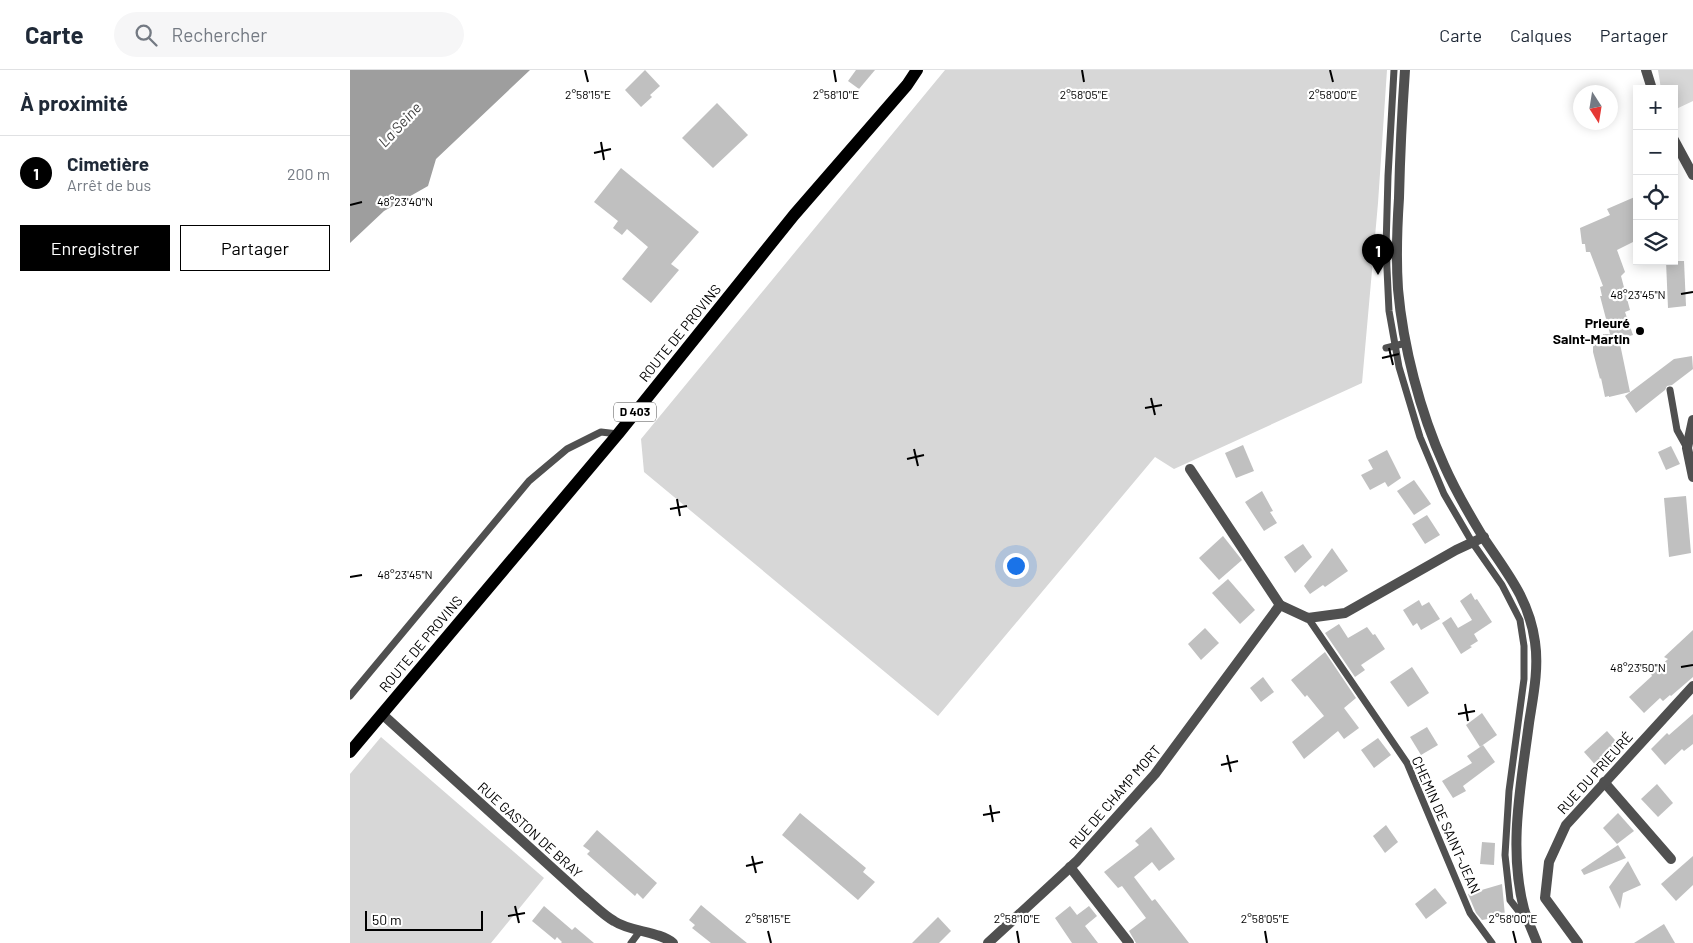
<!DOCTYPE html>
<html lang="fr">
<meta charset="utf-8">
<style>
body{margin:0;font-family:Barlow,sans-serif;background:#f6f6f7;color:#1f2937}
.controls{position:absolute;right:15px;top:15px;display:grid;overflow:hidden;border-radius:0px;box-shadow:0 2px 12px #0003}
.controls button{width:45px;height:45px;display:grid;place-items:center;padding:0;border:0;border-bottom:1px solid #e0e1e3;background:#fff;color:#1f2937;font:25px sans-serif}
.compass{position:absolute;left:1223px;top:15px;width:45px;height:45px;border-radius:50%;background:#fff;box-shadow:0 2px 12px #0003;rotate:168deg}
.scale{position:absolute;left:15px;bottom:12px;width:118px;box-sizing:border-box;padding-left:5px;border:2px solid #000;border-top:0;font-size:14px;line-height:18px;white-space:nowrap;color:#000;-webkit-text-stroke:4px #fff;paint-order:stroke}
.you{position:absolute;left:665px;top:495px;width:18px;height:18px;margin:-12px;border:4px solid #fff;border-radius:50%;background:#1a73e8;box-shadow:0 0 0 8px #1a73e833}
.badge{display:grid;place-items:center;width:32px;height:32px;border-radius:50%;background:#000;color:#fff;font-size:16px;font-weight:700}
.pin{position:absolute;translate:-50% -41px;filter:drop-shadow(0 1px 2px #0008)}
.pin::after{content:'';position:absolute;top:26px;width:18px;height:15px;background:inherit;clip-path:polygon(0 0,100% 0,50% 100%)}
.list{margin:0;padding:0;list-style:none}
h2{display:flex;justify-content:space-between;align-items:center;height:65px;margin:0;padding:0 20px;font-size:21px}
h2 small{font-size:16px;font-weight:400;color:#747a83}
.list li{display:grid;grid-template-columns:32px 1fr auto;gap:15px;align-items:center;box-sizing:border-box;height:75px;padding:0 20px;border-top:1px solid #e0e1e3}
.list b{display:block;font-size:19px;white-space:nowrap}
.list p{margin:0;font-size:16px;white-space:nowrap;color:#747a83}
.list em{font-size:16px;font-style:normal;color:#747a83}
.actions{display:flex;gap:10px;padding:15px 20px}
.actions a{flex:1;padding:11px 0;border:1px solid #000;border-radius:0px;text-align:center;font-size:18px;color:#000}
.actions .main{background:#000;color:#fff}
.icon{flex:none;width:28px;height:28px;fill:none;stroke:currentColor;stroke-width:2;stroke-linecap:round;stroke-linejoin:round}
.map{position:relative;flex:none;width:1343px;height:873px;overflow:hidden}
header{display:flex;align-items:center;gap:30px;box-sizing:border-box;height:70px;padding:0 25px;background:#fff;border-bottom:1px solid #e0e1e3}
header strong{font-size:24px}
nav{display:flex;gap:28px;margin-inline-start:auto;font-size:18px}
.search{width:350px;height:45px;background:#f6f6f7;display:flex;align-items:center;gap:12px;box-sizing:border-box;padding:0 18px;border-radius:28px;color:#747a83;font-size:19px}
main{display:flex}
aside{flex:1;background:#fff}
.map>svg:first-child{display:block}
.green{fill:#d7d7d7}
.water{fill:#9e9e9e}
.building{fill:#c0c0c0}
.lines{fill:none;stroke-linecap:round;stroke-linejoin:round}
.service{stroke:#505050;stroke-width:7}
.minor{stroke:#505050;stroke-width:10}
.tertiary{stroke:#505050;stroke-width:10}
.primary{stroke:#000;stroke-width:12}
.ticks{fill:none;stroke:#000;stroke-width:2}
.poi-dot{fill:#000;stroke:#fff;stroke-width:2}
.labels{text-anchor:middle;stroke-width:4.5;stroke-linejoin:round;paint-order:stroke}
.shield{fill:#fff;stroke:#4c4c4c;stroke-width:1}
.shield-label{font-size:12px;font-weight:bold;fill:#000}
.poi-label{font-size:14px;font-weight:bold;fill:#000;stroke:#fff;text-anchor:end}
.street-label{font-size:14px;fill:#000;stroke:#fff}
.water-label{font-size:15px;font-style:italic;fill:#3f3f3f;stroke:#fff}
.ticks-label{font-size:12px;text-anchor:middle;fill:#000;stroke:#fff;stroke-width:4.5;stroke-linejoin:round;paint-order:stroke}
</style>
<header>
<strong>Carte</strong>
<div class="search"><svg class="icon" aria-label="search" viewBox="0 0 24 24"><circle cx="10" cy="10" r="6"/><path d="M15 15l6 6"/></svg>Rechercher</div>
<nav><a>Carte</a><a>Calques</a><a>Partager</a></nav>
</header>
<main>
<aside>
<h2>À proximité<small></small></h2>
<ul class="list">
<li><span class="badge">1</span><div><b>Cimetière</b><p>Arrêt de bus</p></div><em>200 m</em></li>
</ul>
<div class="actions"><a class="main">Enregistrer</a><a>Partager</a></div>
</aside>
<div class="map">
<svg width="1343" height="873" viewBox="0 0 1343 873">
<rect width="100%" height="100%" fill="#fff"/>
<g class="green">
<polygon points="595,0 1037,0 1028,133 1012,313 824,399 805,387 588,646 294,402 291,369"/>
<polygon points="1308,0 1343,0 1343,31 1324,40 1324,19 1311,19"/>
<polygon points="31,667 194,808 141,873 0,873 0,704"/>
</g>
<polygon class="water" points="0,0 180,0 86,89 78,116 34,141 0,173"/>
<g class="building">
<polygon points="295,0 310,16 300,25 302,27 291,37 275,20"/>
<polygon points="506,0 525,0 509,19 498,11"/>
<polygon points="367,33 398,65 363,98 332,68"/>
<polygon points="271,98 349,162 321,194 329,200 301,233 272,209 298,177 277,159 272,165 263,158 268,151 244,132"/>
<polygon points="1287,126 1287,170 1267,180 1275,202 1271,206 1280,240 1275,242 1283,265 1269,269 1280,322 1259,327 1259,326 1255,327 1251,308 1250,309 1243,282 1243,273 1247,269 1253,268 1253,264 1260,264 1250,226 1252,226 1250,217 1253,216 1240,182 1236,182 1235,174 1232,174 1230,158 1260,145 1257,139"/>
<polygon points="1316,191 1334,191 1336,236 1318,238"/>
<polygon points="1342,286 1343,299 1322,315 1317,316 1315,320 1286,343 1275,326 1324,289"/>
<polygon points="893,375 904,401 886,408 875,383"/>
<polygon points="1321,376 1330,394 1316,400 1308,382"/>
<polygon points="1037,380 1051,408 1038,417 1035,412 1020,420 1011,405 1023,399 1018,390"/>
<polygon points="1064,410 1081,434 1064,445 1047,421"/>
<polygon points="912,421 923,441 920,442 927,453 914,461 895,432"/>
<polygon points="1336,426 1341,483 1319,487 1314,428"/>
<polygon points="1077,445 1090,465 1075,474 1062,454"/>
<polygon points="873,466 892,490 869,510 849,488"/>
<polygon points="953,474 962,487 945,503 934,487"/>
<polygon points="982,478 998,501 975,517 973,515 960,524 954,516"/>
<polygon points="878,509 905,540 890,554 862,523"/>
<polygon points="1121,523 1125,530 1127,529 1142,552 1124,564 1128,571 1120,576 1122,577 1111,584 1092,553 1101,547 1108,558 1122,550 1110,531"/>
<polygon points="1069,530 1072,536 1079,532 1090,549 1071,560 1067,553 1063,556 1053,540"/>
<polygon points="989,554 998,568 1017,557 1023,565 1025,564 1035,579 1011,595 1015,600 1005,607 975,563"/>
<polygon points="855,558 869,573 851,590 838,574"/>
<polygon points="1343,560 1343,607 1321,626 1320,625 1313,631 1310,628 1294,643 1279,627 1302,606 1301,604 1318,589 1314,587"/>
<polygon points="975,582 1006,628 994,638 1009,658 994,669 988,661 954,689 942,672 974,646 957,625 955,627 941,610"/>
<polygon points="1062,597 1079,623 1058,637 1040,612"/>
<polygon points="913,607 924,622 911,632 900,618"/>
<polygon points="1132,643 1147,665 1130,677 1116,655"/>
<polygon points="1343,644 1343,674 1334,681 1332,679 1315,695 1301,679 1317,663 1319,665"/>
<polygon points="1077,657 1088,675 1071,685 1060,667"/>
<polygon points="1257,661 1272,678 1249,699 1234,682"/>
<polygon points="1028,668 1041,685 1024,698 1011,680"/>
<polygon points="1133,675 1145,692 1113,716 1116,721 1103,728 1092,711 1122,693 1117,686"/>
<polygon points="1307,714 1323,733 1308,747 1291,729"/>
<polygon points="450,743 516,798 513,802 525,812 508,830 432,765"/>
<polygon points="1268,743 1284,761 1267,774 1253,758"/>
<polygon points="1036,755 1048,772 1035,783 1023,766"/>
<polygon points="801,757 825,789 809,801 802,792 784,807 802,831 805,829 839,873 786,873 779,861 796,848 772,816 768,818 754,802 789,775 785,771"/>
<polygon points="247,760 307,813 293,829 287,823 285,826 237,784 240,781 233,776"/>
<polygon points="1132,772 1145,773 1144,795 1130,794"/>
<polygon points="1268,775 1276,788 1234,805 1231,800"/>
<polygon points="1343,786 1343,815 1326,831 1311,814"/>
<polygon points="1278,791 1291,815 1273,823 1270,839 1259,817"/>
<polygon points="1152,814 1155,846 1132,850 1126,843 1118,824"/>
<polygon points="1085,818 1097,833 1076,849 1065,834"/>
<polygon points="351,835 381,860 397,873 361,873 342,858 345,855 339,850"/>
<polygon points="194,836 222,860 225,857 244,873 211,873 212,872 207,867 205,870 182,851"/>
<polygon points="720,836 727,845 739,836 747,846 735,856 748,873 722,873 705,848"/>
<polygon points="588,847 601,861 589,873 562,873"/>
<polygon points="1314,854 1325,873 1284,873"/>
</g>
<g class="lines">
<g class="service">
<polyline points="1044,0 1038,106 1036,178 1039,241 1049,297 1070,367 1094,424 1122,472 1152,515 1170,550 1174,576 1174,609 1159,721 1155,785 1160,830 1174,848"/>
<polyline points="1036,278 1056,273"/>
<polyline points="1320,320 1327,360 1337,378"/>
<polyline points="958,548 1057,693 1120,843 1142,873"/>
<polyline points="0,626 179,411 217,379 251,362 268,364"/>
<polyline points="281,873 290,861"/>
</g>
<g class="minor">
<polyline points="1296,0 1302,19"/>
<polyline points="1324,70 1343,105"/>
<polyline points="1343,350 1337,378 1343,407"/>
<polyline points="840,399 930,535"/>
<path d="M 32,644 L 233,826 C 243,834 253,845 264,851 C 280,862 309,861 323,873"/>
<polyline points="1254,712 1321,789"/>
<polyline points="720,797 779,873"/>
<polyline points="638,873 727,791 805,704 930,535 958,548 995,543 1106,480 1134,467"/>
<polyline points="1228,873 1195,828 1199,792 1216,755 1343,616"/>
</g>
<path class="tertiary" d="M 1055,0 C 1052,43 1050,85 1049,128 C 1047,158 1046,189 1048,219 C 1053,276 1070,342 1094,395 C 1105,420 1119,444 1133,467 C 1156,502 1179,528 1185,572 C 1189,599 1183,627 1179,653 C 1171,715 1158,778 1174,839 C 1177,850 1183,862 1187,873"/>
<polyline class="primary" points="0,682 268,364 444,145 557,15 567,0"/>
</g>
<path class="ticks" d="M 235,0 L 238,12M 484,0 L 486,12M 732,0 L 734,12M 980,0 L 983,12M 251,72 L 254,90M 244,83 L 261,79M 0,135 L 12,132M 1331,224 L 1343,222M 1039,278 L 1043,295M 1032,288 L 1049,284M 801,328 L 805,345M 795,338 L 812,335M 564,379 L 568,396M 557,389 L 574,385M 327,429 L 330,446M 320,439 L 337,436M 0,507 L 12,505M 1331,597 L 1343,595M 1115,634 L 1118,651M 1108,644 L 1125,641M 877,685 L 881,702M 871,695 L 888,691M 640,735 L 643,752M 633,745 L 650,742M 402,786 L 406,803M 396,796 L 413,792M 165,836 L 169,853M 158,846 L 175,843M 418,861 L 421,873M 667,861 L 669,873M 915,861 L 917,873M 1163,861 L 1166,873"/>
<circle class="poi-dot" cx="1290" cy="261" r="5"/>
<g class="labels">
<rect class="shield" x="264" y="332.5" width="42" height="19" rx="4"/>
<g class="shield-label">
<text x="285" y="346">D 403</text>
</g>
<g class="poi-label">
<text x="1280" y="258">Prieuré<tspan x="1280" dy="16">Saint-Martin</tspan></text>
</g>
<g class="street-label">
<text transform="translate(330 263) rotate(-51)" y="5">ROUTE DE PROVINS</text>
<text transform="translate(71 574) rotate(-50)" y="5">ROUTE DE PROVINS</text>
<text transform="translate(1245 703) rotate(-48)" y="5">RUE DU PRIEURÉ</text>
<text transform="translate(765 727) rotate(-49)" y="5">RUE DE CHAMP MORT</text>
<text transform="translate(1096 755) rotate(66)" y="5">CHEMIN DE SAINT-JEAN</text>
<text transform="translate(180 760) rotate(42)" y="5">RUE GASTON DE BRAY</text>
</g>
<g class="water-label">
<text transform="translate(50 55) rotate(-47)" y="5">La Seine</text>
</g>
</g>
<g class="ticks-label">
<text x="238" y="29">2°58'15"E</text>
<text x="486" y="29">2°58'10"E</text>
<text x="734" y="29">2°58'05"E</text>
<text x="983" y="29">2°58'00"E</text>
<text x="55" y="136">48°23'40"N</text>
<text x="1288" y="229">48°23'45"N</text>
<text x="55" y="509">48°23'45"N</text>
<text x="1288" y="602">48°23'50"N</text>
<text x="418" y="853">2°58'15"E</text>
<text x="667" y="853">2°58'10"E</text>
<text x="915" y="853">2°58'05"E</text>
<text x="1163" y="853">2°58'00"E</text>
</g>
</svg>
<div class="controls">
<button>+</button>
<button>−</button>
<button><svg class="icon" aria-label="locate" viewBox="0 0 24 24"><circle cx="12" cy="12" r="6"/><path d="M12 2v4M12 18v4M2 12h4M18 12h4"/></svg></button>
<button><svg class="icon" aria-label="layers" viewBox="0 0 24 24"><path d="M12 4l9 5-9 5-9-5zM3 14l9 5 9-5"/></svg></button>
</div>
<svg class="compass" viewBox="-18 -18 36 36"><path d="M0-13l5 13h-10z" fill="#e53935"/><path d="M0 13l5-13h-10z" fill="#747a83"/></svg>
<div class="scale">50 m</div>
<div class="you"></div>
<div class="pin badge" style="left:1028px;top:205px">1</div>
</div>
</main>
